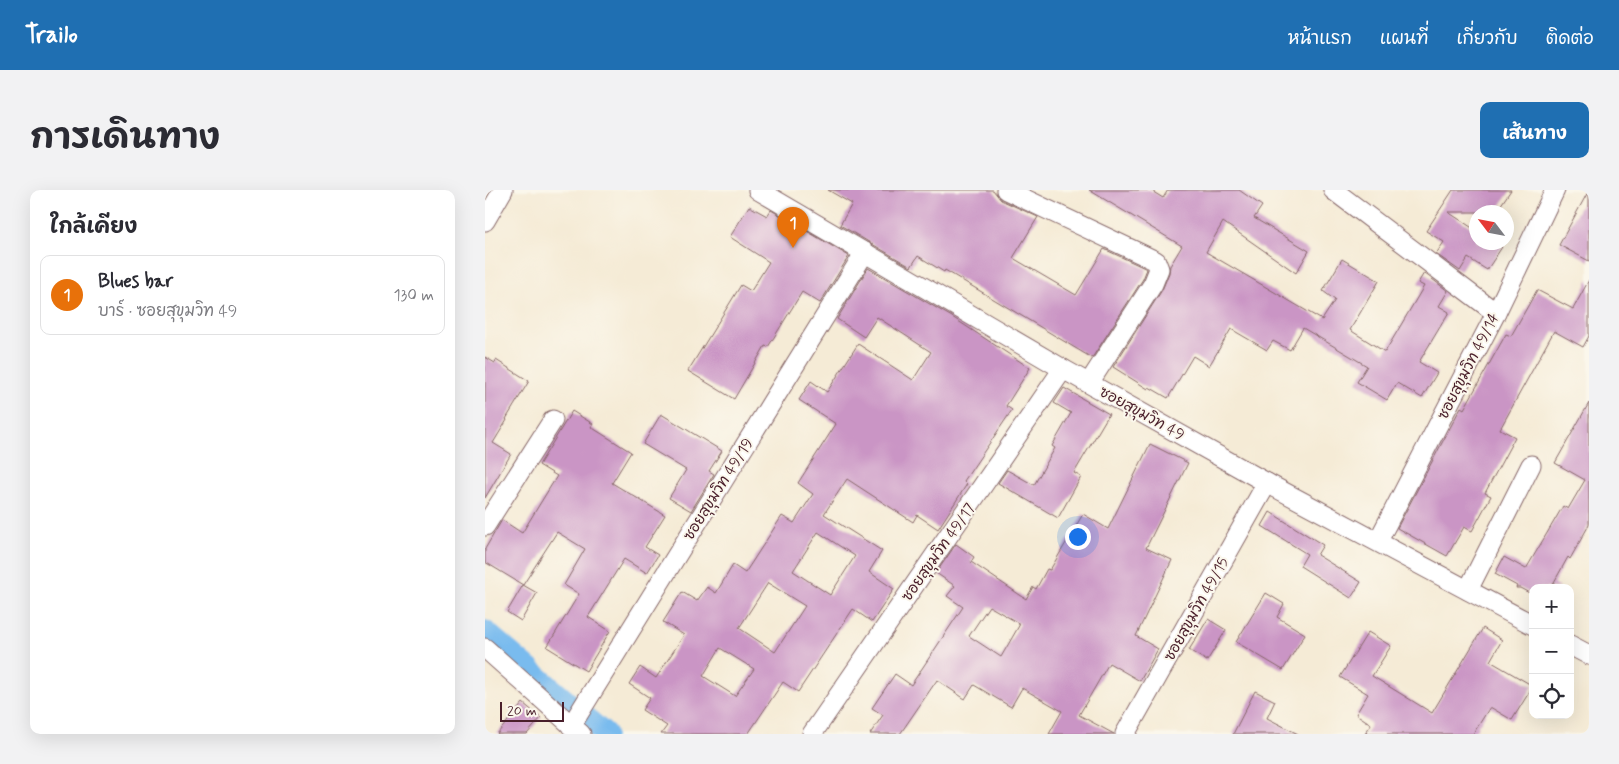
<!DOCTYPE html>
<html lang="th">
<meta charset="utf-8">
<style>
body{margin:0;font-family:Mynerve,"Playpen Sans Thai",sans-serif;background:#f2f2f3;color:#2b2b33}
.controls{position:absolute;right:15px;bottom:15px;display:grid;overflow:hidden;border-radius:10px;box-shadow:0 5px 20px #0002}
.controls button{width:45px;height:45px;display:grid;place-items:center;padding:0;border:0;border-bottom:1px solid #e1e1e2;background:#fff;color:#2b2b33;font:25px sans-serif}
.compass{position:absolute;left:984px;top:15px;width:45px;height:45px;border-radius:50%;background:#fff;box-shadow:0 5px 20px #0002;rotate:302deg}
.scale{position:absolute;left:15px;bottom:12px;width:64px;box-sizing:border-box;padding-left:5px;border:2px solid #4a1f2b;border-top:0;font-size:14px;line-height:18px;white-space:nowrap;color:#4a1f2b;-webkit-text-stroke:4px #fbf7ec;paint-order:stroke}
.you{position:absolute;left:592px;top:346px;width:18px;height:18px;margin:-12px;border:4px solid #fff;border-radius:50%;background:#1a73e8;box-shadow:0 0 0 8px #1a73e833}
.badge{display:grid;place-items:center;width:32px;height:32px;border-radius:50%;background:#1f6fb2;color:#fff;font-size:16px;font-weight:700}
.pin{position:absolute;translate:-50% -41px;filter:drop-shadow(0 1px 2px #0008)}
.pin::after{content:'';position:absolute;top:26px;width:18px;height:15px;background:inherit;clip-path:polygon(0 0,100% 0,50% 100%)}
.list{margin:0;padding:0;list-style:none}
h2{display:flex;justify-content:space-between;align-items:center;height:65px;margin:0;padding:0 20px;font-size:21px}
h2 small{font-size:16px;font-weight:400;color:#7c7c81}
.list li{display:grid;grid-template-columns:32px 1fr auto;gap:15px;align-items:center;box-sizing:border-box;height:80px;margin:0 10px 10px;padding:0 10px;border:1px solid #e1e1e2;border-radius:10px}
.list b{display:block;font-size:19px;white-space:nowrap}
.list p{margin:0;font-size:16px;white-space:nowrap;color:#7c7c81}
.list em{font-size:16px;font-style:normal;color:#7c7c81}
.icon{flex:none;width:28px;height:28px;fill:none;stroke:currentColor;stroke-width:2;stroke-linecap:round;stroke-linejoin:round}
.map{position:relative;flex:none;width:1104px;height:544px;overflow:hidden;border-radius:10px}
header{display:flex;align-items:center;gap:30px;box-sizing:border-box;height:70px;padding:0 25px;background:#1f6fb2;color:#fff}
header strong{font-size:24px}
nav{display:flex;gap:28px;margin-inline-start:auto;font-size:18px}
.intro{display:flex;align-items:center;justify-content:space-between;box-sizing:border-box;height:120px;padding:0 30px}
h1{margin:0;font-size:35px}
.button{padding:12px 22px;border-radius:10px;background:#1f6fb2;color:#fff;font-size:18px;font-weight:700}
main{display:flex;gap:30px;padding:0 30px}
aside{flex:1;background:#fff;border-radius:10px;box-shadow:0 5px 20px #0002}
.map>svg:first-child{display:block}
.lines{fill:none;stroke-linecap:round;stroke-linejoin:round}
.canal{stroke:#79bbee;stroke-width:22}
.building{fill:#ca95c5;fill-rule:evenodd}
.street-casing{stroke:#866667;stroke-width:21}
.street{stroke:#fff;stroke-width:19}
.labels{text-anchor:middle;stroke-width:4;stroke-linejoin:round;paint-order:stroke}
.street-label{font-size:15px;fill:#4a1f2b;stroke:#fbf7ec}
</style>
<header>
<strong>Trailo</strong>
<nav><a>หน้าแรก</a><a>แผนที่</a><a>เกี่ยวกับ</a><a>ติดต่อ</a></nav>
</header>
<div class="intro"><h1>การเดินทาง</h1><a class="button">เส้นทาง</a></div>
<main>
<aside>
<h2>ใกล้เคียง<small></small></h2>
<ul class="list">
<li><span class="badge" style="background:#e8710a">1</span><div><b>Blues bar</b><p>บาร์ · ซอยสุขุมวิท 49</p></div><em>130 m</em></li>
</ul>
</aside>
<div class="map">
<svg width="1104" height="544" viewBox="0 0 1104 544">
<rect width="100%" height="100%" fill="#fbf7ec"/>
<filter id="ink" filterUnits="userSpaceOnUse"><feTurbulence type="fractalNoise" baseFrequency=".02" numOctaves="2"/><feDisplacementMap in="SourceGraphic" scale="10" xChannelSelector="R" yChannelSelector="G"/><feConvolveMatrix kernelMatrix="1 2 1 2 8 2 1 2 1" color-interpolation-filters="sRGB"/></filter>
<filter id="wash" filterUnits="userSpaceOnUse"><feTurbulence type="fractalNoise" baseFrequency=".0096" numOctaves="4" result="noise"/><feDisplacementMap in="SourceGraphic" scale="20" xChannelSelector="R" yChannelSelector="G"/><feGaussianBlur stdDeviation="1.12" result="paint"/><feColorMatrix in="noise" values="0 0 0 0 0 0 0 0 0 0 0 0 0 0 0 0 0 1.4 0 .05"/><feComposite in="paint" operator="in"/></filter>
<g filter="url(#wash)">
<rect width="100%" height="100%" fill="#f5ebd6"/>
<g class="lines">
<polyline class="canal" points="0,441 120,544"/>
</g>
<g id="blocks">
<g class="building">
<polygon points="343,0 508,0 516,10 553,27 528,68 591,105 619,59 662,79 658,89 607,168 460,80 459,82 433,66 426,77 355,35 367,14"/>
<polygon points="604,0 665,0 678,8 683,0 754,0 777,16 769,28 824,61 811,83 738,32 721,62 837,130 850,110 838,101 857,69 894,91 865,140 900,162 939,96 933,93 939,83 963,101 954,116 964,122 934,172 952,183 937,208 912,193 902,210 872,192 882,176 818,138 805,160 788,151 782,160 746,139 724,176 708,166 683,208 664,197 663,199 628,177 677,100 684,83 685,76 697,56"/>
<polygon points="968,0 1026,0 1011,22 963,22 992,41 992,52 1009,52 1017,57 1002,80 983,68 975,81 951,64 959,52 941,41"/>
<polygon points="1104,0 1104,71 1074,55"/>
<polygon points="264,16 282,26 286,20 364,66 335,113 317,102 283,157 280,156 249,209 203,181 256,95 266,101 284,72 245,47"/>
<path d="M 383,78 L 467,127 L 545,178 L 521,216 L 527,220 L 479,291 L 482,294 L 453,339 L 432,325 L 428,332 L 362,289 L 339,324 L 397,361 L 384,382 L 409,399 L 387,432 L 368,419 L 313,502 L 298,492 L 263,544 L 176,544 L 182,536 L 157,520 L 165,508 L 144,494 L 155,477 L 171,488 L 199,445 L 178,432 L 197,402 L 212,411 L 222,397 L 231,403 L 248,375 L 260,383 L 297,326 L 309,333 L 328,304 L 313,293 L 351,234 L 314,210 L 326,191 L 342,202 L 373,154 L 428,190 L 446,162 L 392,127 L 379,147 L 352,129 ZM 333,342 L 370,366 L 345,405 L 308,381 ZM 283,393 L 320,416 L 290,462 L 254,438 ZM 235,458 L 269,479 L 250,506 L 218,486 Z"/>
<polygon points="1104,90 1104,146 1098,157 1069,141 1015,239 1030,247 1000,303 1006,306 987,341 979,337 962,366 912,338 976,217 979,219 1021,144 1026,146 1052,100 1088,119"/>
<polygon points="0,167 10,173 11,170 44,191 21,229 22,230 8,253 26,264 0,308"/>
<polygon points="579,198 624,224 589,283 596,287 573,328 513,293 522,280 549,295 570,258 567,256 586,223 569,213"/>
<polygon points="1104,213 1104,335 1085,369 1083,367 1068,394 1075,398 1048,398 1048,405 1035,398 1031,398 1032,396 1010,384 1019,367 1041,379 1078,316 1083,319 1100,290 1070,273"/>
<polygon points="87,221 108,234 106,237 146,262 127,293 180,325 160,357 173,365 162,383 139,369 103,427 125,441 101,481 62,457 94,404 79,395 100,359 72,342 38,395 52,403 36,431 22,422 38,395 0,372 0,359 17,330 37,343 72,286 54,275"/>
<polygon points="176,224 237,261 224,281 229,284 206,321 184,308 201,280 158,254"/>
<path d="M 665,254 L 703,273 L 661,358 L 687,370 L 651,446 L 673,459 L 655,491 L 624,473 L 594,525 L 629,544 L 564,544 L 577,521 L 537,498 L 526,517 L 489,495 L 480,509 L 452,490 L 415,544 L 385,544 L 398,525 L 387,518 L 410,484 L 426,495 L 478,417 L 462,406 L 470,396 L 451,383 L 471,354 L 489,367 L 486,372 L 541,409 L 548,397 L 551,399 L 562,379 L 565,380 L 598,324 L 623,339 ZM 504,416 L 535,434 L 516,467 L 484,446 Z"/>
<polygon points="785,322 838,355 832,365 876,392 866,408 815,376 822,364 777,336"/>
<polygon points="781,403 799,414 792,427 820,444 798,480 751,452"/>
<polygon points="723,429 741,440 722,471 704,460"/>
<polygon points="998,438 1017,450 1005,471 1048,496 1027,530 1005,517 988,544 880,544 886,534 871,524 883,504 855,487 883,442 906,456 887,486 947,523"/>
<polygon points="770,501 790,511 782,528 813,544 748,544"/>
<polygon points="38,513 56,528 42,544 12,544"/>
</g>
</g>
</g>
<g filter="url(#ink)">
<use href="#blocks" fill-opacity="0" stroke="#866667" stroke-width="1"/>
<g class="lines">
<defs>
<g id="street">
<polyline points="273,0 578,179 782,293 1048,435"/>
<polyline points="521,0 671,71 674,79 668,94 604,193"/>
<polyline points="848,0 1011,123"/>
<polyline points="0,31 18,0"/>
<polyline points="0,336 68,230"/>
<polyline points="893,351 1011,123 1070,0"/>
<polyline points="983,400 1046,275"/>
<polyline points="1085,455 1104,465"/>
<polyline points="0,458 96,544"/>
<polyline points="86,536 380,62"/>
<polyline points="327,544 578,179"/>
<polyline points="640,544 782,293"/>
</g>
</defs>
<use href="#street" class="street-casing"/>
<use href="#street" class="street"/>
</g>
</g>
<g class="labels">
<g class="street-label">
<text transform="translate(983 176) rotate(-63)" y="5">ซอยสุขุมวิท 49/14</text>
<text transform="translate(657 223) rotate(29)" y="5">ซอยสุขุมวิท 49</text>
<text transform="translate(233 299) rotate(-58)" y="5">ซอยสุขุมวิท 49/19</text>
<text transform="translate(453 362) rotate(-55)" y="5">ซอยสุขุมวิท 49/17</text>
<text transform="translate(711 419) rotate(-61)" y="5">ซอยสุขุมวิท 49/15</text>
</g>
</g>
</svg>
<div class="controls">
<button>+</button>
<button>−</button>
<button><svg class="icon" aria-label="locate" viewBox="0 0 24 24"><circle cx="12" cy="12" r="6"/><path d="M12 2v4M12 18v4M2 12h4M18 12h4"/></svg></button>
</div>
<svg class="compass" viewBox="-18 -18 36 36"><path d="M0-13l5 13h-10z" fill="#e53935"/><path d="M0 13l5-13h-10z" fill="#7c7c81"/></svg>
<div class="scale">20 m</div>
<div class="you"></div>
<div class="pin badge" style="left:308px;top:58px;background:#e8710a">1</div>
</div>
</main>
